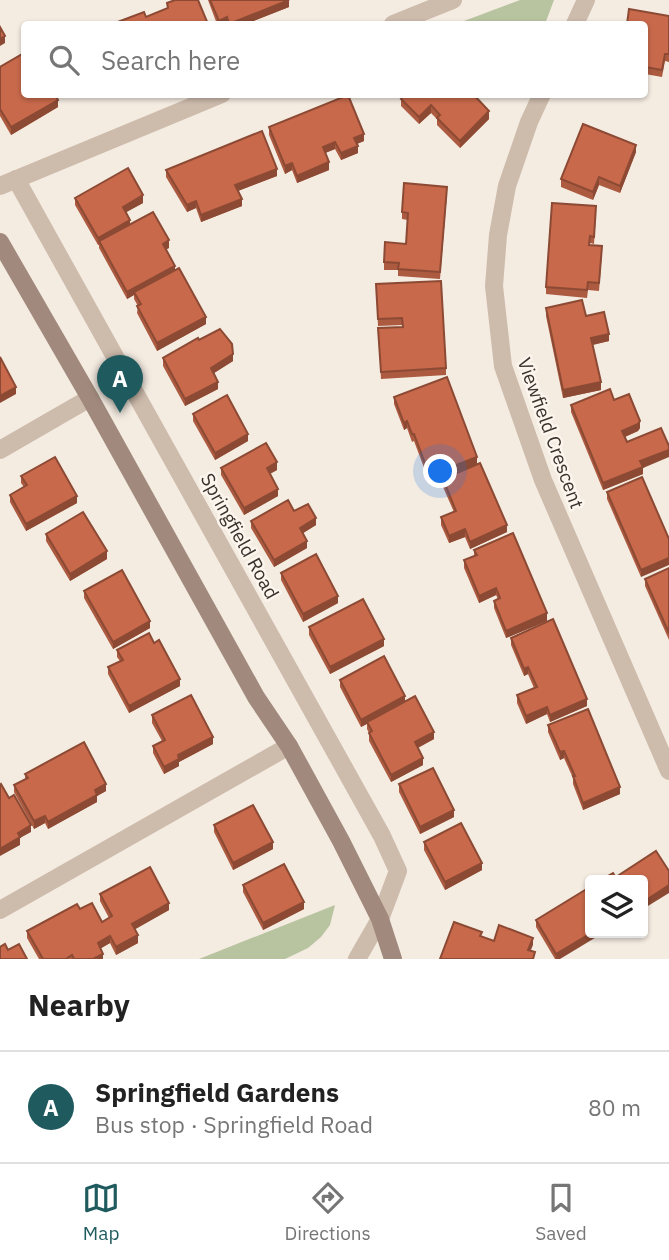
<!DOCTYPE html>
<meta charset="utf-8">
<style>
body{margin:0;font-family:"IBM Plex Sans",sans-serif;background:#f2f2f2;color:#222}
.controls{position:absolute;right:21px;bottom:21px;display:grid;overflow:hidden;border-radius:7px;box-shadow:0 2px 5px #0004}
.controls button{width:63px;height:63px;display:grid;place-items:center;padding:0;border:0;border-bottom:2px solid #e0e0e0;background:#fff;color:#222;font:35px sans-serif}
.you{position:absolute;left:441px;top:472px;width:24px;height:24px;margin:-18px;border:5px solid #fff;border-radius:50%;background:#1a73e8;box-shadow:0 0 0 10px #1a73e833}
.badge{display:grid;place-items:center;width:46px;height:46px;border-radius:50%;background:#1f5a5e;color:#fff;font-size:23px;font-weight:700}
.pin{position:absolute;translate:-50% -58px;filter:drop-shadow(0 2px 4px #0008)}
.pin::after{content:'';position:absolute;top:37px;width:24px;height:21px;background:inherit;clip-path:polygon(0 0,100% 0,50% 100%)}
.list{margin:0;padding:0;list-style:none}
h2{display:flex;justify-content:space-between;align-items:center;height:91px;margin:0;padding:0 28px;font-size:30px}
h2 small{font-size:23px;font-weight:400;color:#767676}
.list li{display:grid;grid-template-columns:46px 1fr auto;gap:21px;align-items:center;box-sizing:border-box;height:112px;padding:0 28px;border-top:2px solid #e0e0e0}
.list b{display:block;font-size:26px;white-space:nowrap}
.list p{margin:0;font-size:23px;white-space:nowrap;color:#767676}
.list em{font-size:23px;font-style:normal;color:#767676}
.icon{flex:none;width:38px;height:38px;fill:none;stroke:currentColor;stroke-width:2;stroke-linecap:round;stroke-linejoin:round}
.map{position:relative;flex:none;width:669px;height:959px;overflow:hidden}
.search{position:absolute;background:#fff;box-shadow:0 2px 5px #0004;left:21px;right:21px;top:21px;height:77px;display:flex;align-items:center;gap:18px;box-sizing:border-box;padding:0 24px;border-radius:7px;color:#767676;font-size:26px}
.sheet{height:203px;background:#fff}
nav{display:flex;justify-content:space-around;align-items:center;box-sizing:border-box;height:98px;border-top:2px solid #e0e0e0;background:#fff;font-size:19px;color:#767676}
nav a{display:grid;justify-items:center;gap:4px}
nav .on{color:#1f5a5e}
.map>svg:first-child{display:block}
.grass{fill:#b8c4a0}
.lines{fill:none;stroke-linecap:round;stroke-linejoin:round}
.street{stroke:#cdbbac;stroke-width:18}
.secondary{stroke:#a18a7d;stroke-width:18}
.wall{fill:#ac5a40}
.shaded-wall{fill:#8c4a34}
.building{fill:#c8694b;stroke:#8c4a34;stroke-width:2}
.labels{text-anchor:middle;stroke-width:5;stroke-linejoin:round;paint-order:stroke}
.street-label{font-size:19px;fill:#3b302b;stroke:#fbf5ee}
</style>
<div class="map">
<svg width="669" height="959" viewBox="0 0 669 959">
<rect width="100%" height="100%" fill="#f4ebe1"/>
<g class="grass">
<polygon points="520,0 554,0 545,24 456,24"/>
<polygon points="335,905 330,925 321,937 308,948 285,959 199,959"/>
</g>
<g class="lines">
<g class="street">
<polyline points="393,24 453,0"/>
<polyline points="575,24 586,0"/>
<polyline points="542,94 529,122 507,186 498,235 494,286 503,366 543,480 669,771"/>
<polyline points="16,179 382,836 398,871 380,919 357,959"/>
<polyline points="0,186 222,94"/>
<polyline points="0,450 90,398"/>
<polyline points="0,910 289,746"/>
</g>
<polyline class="secondary" points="0,242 90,398 256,697 289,746 341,841 380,919 393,959"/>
</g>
<g class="wall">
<polygon points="208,0 289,0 289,7 246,24 217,24"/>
<polygon points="669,16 669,62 665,61 662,77 645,74 645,24"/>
<polygon points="0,67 58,107 11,135 0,116"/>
<polygon points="401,99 489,119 460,148 437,125 437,119 431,113 419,124 401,106"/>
<polygon points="269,127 364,141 357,144 358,153 341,160 335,149 325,153 329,170 297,183 292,170 285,174 269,135"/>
<polygon points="636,152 620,193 599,185 593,200 561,187 561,179"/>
<polygon points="166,170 277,176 238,191 242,206 201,222 196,208 187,212 166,177"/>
<polygon points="447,194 440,279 398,276 398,270 384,270 384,262 406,244 408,220 402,219 402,212"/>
<polygon points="75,198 143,203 126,212 130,224 169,248 166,249 175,270 206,324 157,351 137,313 138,306 134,299 134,295 127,299 99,248 99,245 98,245 75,205"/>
<polygon points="596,213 594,244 590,243 590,245 602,253 599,291 588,290 587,298 546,294 546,287"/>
<polygon points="376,284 446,368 446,375 381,379 378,328 402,327 402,325 378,326"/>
<polygon points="546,308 586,316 609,341 593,345 601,390 563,398 546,316"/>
<polygon points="199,340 233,361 214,373 218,389 185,406 163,366 163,358"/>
<polygon points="447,377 438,479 434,470 426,473 414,441 412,442 407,428 404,430 394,404 394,397"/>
<polygon points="614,400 640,428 638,431 625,437 643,468 643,474 603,490 571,412 571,405"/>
<polygon points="193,414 248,441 215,460 193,421"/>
<polygon points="221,468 277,470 270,474 278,496 244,515 221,475"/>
<polygon points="21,476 77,503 26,531 10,502 10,495 24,487 21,483"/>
<polygon points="642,477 641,577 607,499 607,492"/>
<polygon points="443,479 507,532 470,549 465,537 449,543 441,525 441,517 454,512 443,487"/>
<polygon points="294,511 316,525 303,533 307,548 274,567 251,528 251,521"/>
<polygon points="46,534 107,559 70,581 46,541"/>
<polygon points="474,550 547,621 506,638 494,608 494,601 498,599 496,595 479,603 464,568 464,560 474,556"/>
<polygon points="669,568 669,640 645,586 645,579"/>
<polygon points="281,573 338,603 303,622 281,580"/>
<polygon points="84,591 150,628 113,649 84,598"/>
<polygon points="309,627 384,646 330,674 309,635"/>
<polygon points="511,638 587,706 550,722 547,714 526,724 517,703 517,695 534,688 528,674 524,676 511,645"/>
<polygon points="154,643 180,686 129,713 108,674 108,667 120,661 117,657 117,650"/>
<polygon points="340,680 405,701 434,739 418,748 423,765 391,782 369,741 369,733 367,729 367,724 361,727 340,687"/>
<polygon points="152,715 213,744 179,762 179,766 164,774 153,753 153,746 162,741 152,723"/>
<polygon points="548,725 620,794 583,810 573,784 573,778 564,758 560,760 548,732"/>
<polygon points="25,774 106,791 97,796 97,802 48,829 45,823 34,829 14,792 14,785 25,779"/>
<polygon points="399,784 454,817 420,834 399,792"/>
<polygon points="214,825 273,849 233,870 214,832"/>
<polygon points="424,842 482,870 445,890 424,850"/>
<polygon points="243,885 304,909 263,930 243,892"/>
<polygon points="100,894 169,910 135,929 138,943 116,955 110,943 101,948 103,959 39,959 27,938 27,931 80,909 102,922 109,918 100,901"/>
<polygon points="536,920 560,959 555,959 536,927"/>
</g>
<g class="shaded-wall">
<polygon points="289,0 289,7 246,24 229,24"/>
<polygon points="227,17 227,24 219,24 219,21"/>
<polygon points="5,36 5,43 0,46 0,39"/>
<polygon points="58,100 58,107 11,135 11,127"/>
<polygon points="431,105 431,113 419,124 419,117"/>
<polygon points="489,111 489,119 460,148 460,141"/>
<polygon points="364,134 364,141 354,145 354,138"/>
<polygon points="335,142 335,149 323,154 323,147"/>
<polygon points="636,145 636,152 620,193 620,186"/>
<polygon points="358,146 358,153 341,160 341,153"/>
<polygon points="329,162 329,170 297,183 297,176"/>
<polygon points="292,163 292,170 285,174 285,166"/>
<polygon points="277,169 277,176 235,192 235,185"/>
<polygon points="599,177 599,185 593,200 593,192"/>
<polygon points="143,195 143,203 123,214 123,207"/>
<polygon points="242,199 242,206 201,222 201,215"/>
<polygon points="196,201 196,208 187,212 187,205"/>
<polygon points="130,220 130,227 99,241 98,245 98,238"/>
<polygon points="169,240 169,248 163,251 163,244"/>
<polygon points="175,266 175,273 134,292 134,295 127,299 127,292"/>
<polygon points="206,317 206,324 157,351 157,343"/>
<polygon points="609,334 609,341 591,345 591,338"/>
<polygon points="233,354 233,361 211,375 211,368"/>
<polygon points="218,382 218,389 185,406 185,399"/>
<polygon points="601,382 601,390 563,398 563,390"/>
<polygon points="16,387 16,394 0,403 0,396"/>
<polygon points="407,421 407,428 404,430 404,423"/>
<polygon points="640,421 640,428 638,431 622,438 622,431"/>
<polygon points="248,434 248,441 215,460 215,453"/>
<polygon points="669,450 669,457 643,468 643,474 603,490 603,483 640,461"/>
<polygon points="477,457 477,465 438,479 438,472"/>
<polygon points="277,462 277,470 267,475 267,468"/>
<polygon points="434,463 434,470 426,473 426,466"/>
<polygon points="278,489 278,496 244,515 244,508"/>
<polygon points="77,496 77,503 26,531 26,524"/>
<polygon points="316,518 316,525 300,535 300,528"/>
<polygon points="507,525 507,532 470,549 470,542"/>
<polygon points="465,529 465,537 449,543 449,536"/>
<polygon points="307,541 307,548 274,567 274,560"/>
<polygon points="107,551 107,559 70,581 70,574"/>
<polygon points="669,558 669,565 641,577 641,570"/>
<polygon points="496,588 496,595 479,603 479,596"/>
<polygon points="338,596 338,603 303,622 303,614"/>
<polygon points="547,613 547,621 506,638 506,631"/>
<polygon points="150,621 150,628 113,649 113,642"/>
<polygon points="384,639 384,646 330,674 330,667"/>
<polygon points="528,667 528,674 524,676 524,669"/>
<polygon points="180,679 180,686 129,713 129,706"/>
<polygon points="405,696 405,703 361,727 361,720"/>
<polygon points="587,699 587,706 550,722 550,715"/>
<polygon points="547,707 547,714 526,724 526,716"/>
<polygon points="434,732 434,739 415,749 415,742"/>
<polygon points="213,737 213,744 179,762 179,766 164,774 164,767 178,755"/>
<polygon points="564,751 564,758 560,760 560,752"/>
<polygon points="423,758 423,765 391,782 391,775"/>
<polygon points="106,784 106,791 97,796 97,802 48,829 48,822 95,790"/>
<polygon points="620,787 620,794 583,810 583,803"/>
<polygon points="454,810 454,817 420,834 420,827"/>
<polygon points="45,816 45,823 34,829 34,821"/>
<polygon points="31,825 31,832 20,838 20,845 0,856 0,849 18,833"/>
<polygon points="273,842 273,849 233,870 233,863"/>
<polygon points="482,863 482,870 445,890 445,882"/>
<polygon points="669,885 669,893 643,909 643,902"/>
<polygon points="304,902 304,909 263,930 263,923"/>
<polygon points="169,903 169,910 132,931 132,924"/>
<polygon points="591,933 603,933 560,959 556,959 556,954"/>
<polygon points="138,935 138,943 116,955 116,947"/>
<polygon points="110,936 110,943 98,950 98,943"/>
<polygon points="533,938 533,945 528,957 528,950"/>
<polygon points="103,954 103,959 93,959"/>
</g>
<g class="building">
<polygon points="175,0 198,0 208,24 115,24 115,23 144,12 146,17 168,8 167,3"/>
<polygon points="210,0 289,0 229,24 227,17 219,21"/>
<polygon points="629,9 669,16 669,54 665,54 662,70 645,67 645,24 627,24"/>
<polygon points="0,27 5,36 0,39"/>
<polygon points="24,53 24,94 55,94 58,100 11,127 0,109 0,67"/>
<polygon points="406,94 473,94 489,111 460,141 437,118 440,115 431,105 419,117 401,99"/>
<polygon points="348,95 364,134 354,138 358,146 341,153 335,142 323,147 329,162 297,176 292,163 285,166 269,127"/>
<polygon points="583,124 636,145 620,186 599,177 593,192 561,179"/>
<polygon points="262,131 277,169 235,185 242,199 201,215 196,201 187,205 166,170"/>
<polygon points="128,168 143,195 123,207 130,220 98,238 75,198"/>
<polygon points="404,183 447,187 440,272 398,269 399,263 384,262 385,242 406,244 408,213 402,212"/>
<polygon points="552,203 596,206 594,237 590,236 589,245 602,246 599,283 588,282 587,290 546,287"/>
<polygon points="153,212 169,240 163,244 175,266 127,292 99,241"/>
<polygon points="179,268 206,317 157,343 137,306 141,304 134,292"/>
<polygon points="441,281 446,368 381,372 378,328 403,327 402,318 378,319 376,284"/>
<polygon points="582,300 586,316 604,312 609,334 591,338 601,382 563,390 546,308"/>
<polygon points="220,329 232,344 233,354 211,368 218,382 185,399 163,358 198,338 199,340"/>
<polygon points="0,357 16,387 0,396"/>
<polygon points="447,377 477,457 438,472 434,463 426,466 414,434 412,434 407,421 404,423 394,397"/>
<polygon points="610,389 614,400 629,394 640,421 638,424 622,431 627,442 661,428 669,446 669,450 640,461 643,467 603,483 571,405"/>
<polygon points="227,395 248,434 215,453 193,414"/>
<polygon points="266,443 277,462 267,468 278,489 244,508 221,468"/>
<polygon points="55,457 77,496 26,524 10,495 27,485 21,476"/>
<polygon points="480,463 507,525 470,542 465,529 449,536 441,517 456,511 443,479"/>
<polygon points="642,477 669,539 669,558 641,570 607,492"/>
<polygon points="288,500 294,511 308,504 316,518 300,528 307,541 274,560 251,521"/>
<polygon points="83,512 107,551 70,574 46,534"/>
<polygon points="513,533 547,613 506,631 494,601 500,598 496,588 479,596 464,560 477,555 474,550"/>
<polygon points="316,554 338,596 303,614 281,573"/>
<polygon points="669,568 669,633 645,579"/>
<polygon points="122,570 150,621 113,642 84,591"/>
<polygon points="363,599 384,639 330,667 309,627"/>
<polygon points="553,619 587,699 550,715 547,707 526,716 517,695 537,687 528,667 524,669 511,638"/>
<polygon points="149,633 154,643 159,640 180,679 129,706 108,667 123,660 117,650"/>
<polygon points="384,656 405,696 361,720 340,680"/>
<polygon points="191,695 213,737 178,755 179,759 164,767 153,746 165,740 152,715"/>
<polygon points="415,696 434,732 415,742 423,758 391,775 369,733 372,731 367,722"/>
<polygon points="588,709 620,787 583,803 573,776 575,776 564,751 560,752 548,725"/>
<polygon points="84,742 106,784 95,790 97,795 48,822 45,816 34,821 14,785 28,778 25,774"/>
<polygon points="433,768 454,810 420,827 399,784"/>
<polygon points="1,784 9,798 14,795 31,825 18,833 20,837 0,849 0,785"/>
<polygon points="253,805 273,842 233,863 214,825"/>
<polygon points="461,823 482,863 445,882 424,842"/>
<polygon points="656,851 669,871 669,885 643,902 643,880 622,880 619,875"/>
<polygon points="284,864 304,902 263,923 243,885"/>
<polygon points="150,867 169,903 132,924 138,935 116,947 110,936 98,943 103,954 93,959 74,959 72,955 66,959 43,959 27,931 77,904 80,909 92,903 102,922 112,916 100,894"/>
<polygon points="613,873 617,880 601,880"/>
<polygon points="590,887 590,933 591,933 556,954 536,920"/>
<polygon points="454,922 482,932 480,936 494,941 499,925 533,938 528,950 535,952 533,959 440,959"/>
<polygon points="5,944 8,950 19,944 27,959 0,959 0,947"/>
</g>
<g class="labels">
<g class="street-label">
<text transform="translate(551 433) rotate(70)" y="7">Viewfield Crescent</text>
<text transform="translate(240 536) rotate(61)" y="7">Springfield Road</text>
</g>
</g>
</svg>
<div class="controls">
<button><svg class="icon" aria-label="layers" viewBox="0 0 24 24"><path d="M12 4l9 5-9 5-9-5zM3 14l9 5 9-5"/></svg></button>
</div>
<div class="you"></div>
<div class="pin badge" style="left:120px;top:413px">A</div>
<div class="search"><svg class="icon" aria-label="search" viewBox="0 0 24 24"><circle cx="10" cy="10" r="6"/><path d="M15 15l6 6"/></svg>Search here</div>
</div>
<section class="sheet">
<h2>Nearby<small></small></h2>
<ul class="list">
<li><span class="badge">A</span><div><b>Springfield Gardens</b><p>Bus stop · Springfield Road</p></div><em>80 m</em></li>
</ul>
</section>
<nav>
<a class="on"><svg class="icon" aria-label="map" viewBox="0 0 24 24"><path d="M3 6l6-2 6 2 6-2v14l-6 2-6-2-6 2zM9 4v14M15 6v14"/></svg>Map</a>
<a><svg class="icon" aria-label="directions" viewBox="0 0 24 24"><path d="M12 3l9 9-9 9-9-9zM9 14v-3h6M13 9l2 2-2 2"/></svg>Directions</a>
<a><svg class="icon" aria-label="saved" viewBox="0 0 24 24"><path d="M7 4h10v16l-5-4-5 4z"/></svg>Saved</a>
</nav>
